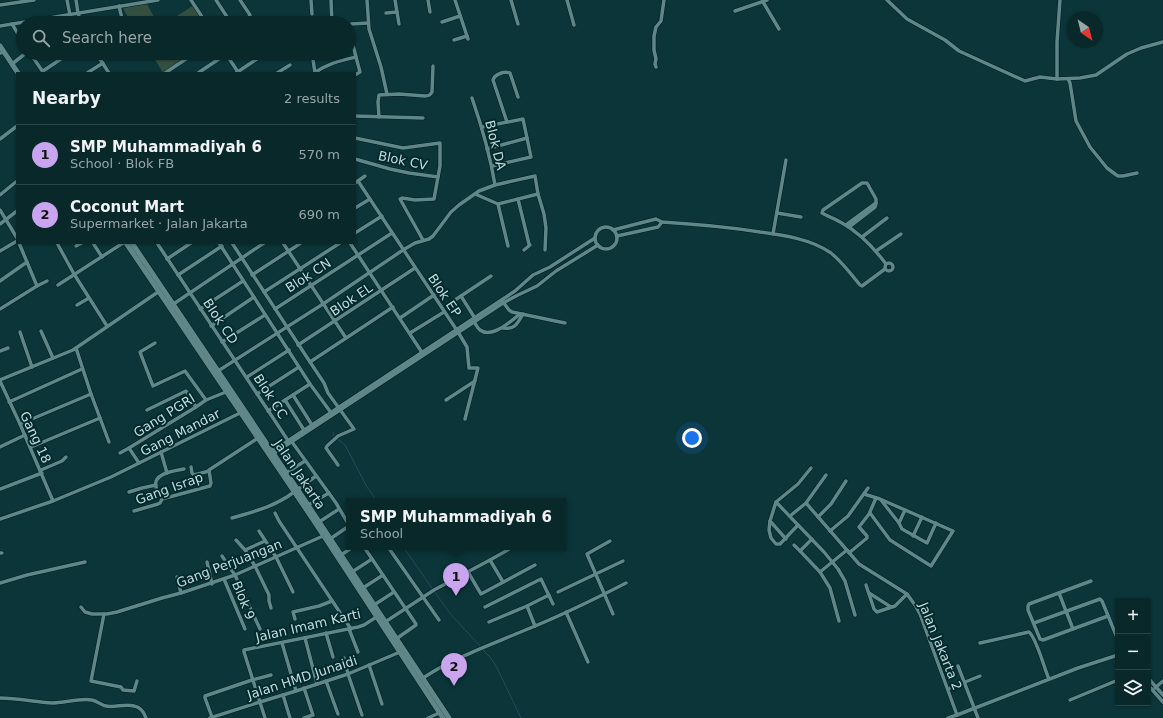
<!DOCTYPE html>
<meta charset="utf-8">
<style>
body{margin:0;font-family:"DejaVu Sans",sans-serif;background:#113032;color:#f1f3f6}
.controls{position:absolute;right:12px;bottom:12px;display:grid;overflow:hidden;border-radius:0px;box-shadow:0 1px 3px #0004}
.controls button{width:36px;height:36px;display:grid;place-items:center;padding:0;border:0;border-bottom:1px solid #294447;background:#08282a;color:#f1f3f6;font:20px sans-serif}
.compass{position:absolute;left:1067px;top:12px;width:36px;height:36px;border-radius:50%;background:#08282a;box-shadow:0 1px 3px #0004;rotate:145deg}
.you{position:absolute;left:692px;top:438px;width:14px;height:14px;margin:-10px;border:3px solid #fff;border-radius:50%;background:#1a73e8;box-shadow:0 0 0 6px #1a73e833}
.badge{display:grid;place-items:center;width:26px;height:26px;border-radius:50%;background:#c8a5ee;color:#111;font-size:13px;font-weight:700}
.pin{position:absolute;translate:-50% -33px;filter:drop-shadow(0 1px 2px #0008)}
.pin::after{content:'';position:absolute;top:21px;width:14px;height:12px;background:inherit;clip-path:polygon(0 0,100% 0,50% 100%)}
.popup{position:absolute;left:346px;top:498px;width:220px;height:52px;box-sizing:border-box;display:grid;place-content:center;border-radius:0px;background:#08282a;filter:drop-shadow(0 1px 3px #0005);font-size:13px;white-space:nowrap;color:#98a6a8}
.popup b{font-size:15px;color:#f1f3f6}
.popup::after{content:'';position:absolute;left:50%;top:100%;margin-left:-8px;border:8px solid transparent;border-top-color:#08282a}
.list{margin:0;padding:0;list-style:none}
h2{display:flex;justify-content:space-between;align-items:center;height:52px;margin:0;padding:0 16px;font-size:17px}
h2 small{font-size:13px;font-weight:400;color:#98a6a8}
.list li{display:grid;grid-template-columns:26px 1fr auto;gap:12px;align-items:center;box-sizing:border-box;height:60px;padding:0 16px;border-top:1px solid #294447}
.list b{display:block;font-size:15px;white-space:nowrap}
.list p{margin:0;font-size:13px;white-space:nowrap;color:#98a6a8}
.list em{font-size:13px;font-style:normal;color:#98a6a8}
.icon{flex:none;width:22px;height:22px;fill:none;stroke:currentColor;stroke-width:2;stroke-linecap:round;stroke-linejoin:round}
.map{position:relative;flex:none;width:1163px;height:718px;overflow:hidden}
.search{position:absolute;background:#08282a;box-shadow:0 1px 3px #0004;left:16px;top:16px;width:340px;height:44px;display:flex;align-items:center;gap:10px;box-sizing:border-box;padding:0 14px;border-radius:22px;color:#98a6a8;font-size:15px}
.panel{position:absolute;background:#08282a;box-shadow:0 1px 3px #0004;left:16px;top:72px;width:340px;height:172px;border-radius:0px}
.map>svg:first-child{display:block}
.pitch{fill:#344e40}
.lines{fill:none;stroke-linecap:round;stroke-linejoin:round}
.stream{stroke:#2c485d;stroke-width:1}
.minor-casing{stroke:#001b1d;stroke-width:4.5}
.secondary-casing{stroke:#001b1d;stroke-width:6}
.minor{stroke:#5f878a;stroke-width:3.5}
.secondary{stroke:#5f878a;stroke-width:5}
.labels{text-anchor:middle;stroke-width:4;stroke-linejoin:round;paint-order:stroke}
.street-label{font-size:13px;fill:#c6dadc;stroke:#002b2e}
</style>
<div class="map">
<svg width="1163" height="718" viewBox="0 0 1163 718">
<rect width="100%" height="100%" fill="#0b3538"/>
<g class="pitch">
<polygon points="146,2 157,23 131,23 122,6"/>
<polygon points="194,5 206,23 166,23"/>
<polygon points="151,53 195,53 163,73"/>
</g>
<g class="lines">
<g class="stream">
<polyline points="333,432 334,436 345,445 367,487 377,501"/>
<path d="M 403,547 C 419,568 433,591 449,612 C 459,624 470,635 480,646"/>
<polyline points="482,649 491,658 497,668 521,718"/>
</g>
<defs>
<g id="minor">
<polyline points="67,0 70,15 70,23"/>
<polyline points="76,0 78,13 81,23"/>
<polyline points="191,0 206,23"/>
<polyline points="216,0 231,23"/>
<polyline points="311,0 312,14"/>
<polyline points="331,0 332,23"/>
<polyline points="367,0 369,29 381,67 387,94"/>
<polyline points="395,0 399,24"/>
<polyline points="428,0 430,12"/>
<polyline points="455,0 468,39"/>
<polyline points="511,0 518,24"/>
<polyline points="567,0 574,25"/>
<polyline points="887,0 907,19 945,40 959,51 1025,81 1040,77 1057,79 1057,42 1060,0"/>
<polyline points="763,2 779,29"/>
<polyline points="0,5 34,0"/>
<polyline points="119,6 123,23"/>
<polyline points="735,11 767,0"/>
<polyline points="386,13 397,12"/>
<polyline points="442,22 460,16"/>
<polyline points="240,23 249,17 250,15 240,0"/>
<polyline points="12,24 23,42"/>
<polyline points="0,26 158,0"/>
<polyline points="349,26 351,24 368,23"/>
<polyline points="454,40 467,36"/>
<polyline points="0,53 1,53"/>
<polyline points="30,53 43,72"/>
<polyline points="96,53 109,73"/>
<polyline points="312,53 315,73"/>
<polyline points="226,54 238,72"/>
<polyline points="12,64 26,53"/>
<polyline points="656,67 655,64 656,59 654,50 654,36 656,27 661,21 664,0"/>
<polyline points="43,71 70,53"/>
<polyline points="87,73 103,63"/>
<polyline points="165,73 195,53"/>
<polyline points="198,73 228,53"/>
<polyline points="236,73 266,53"/>
<polyline points="277,73 290,65"/>
<path d="M 314,73 C 329,63 339,61 356,57 L 349,29"/>
<polyline points="355,75 360,72 356,57"/>
<polyline points="1057,79 1080,78 1096,75 1127,54 1141,48 1163,42"/>
<polyline points="1068,79 1070,83 1076,121 1090,147 1107,168 1115,174 1118,176 1123,176 1137,173"/>
<polyline points="355,116 423,118"/>
<path d="M 379,117 L 378,102 L 379,95 L 399,94 L 425,96 C 429,96 430,95 432,92 L 433,66"/>
<path d="M 507,122 L 493,80 C 495,74 504,71 510,73 L 518,97"/>
<polyline points="482,127 523,119 531,157 492,166"/>
<polyline points="355,138 403,148 440,143 440,166 438,177"/>
<polyline points="0,139 17,126"/>
<polyline points="487,149 527,138"/>
<polyline points="355,159 390,169 409,173 438,177 434,199 415,200 402,198 400,199 423,240"/>
<polyline points="358,181 458,332 467,347 469,368 478,368 465,419"/>
<polyline points="355,183 365,176"/>
<polyline points="475,194 498,204 538,194 535,176 495,185"/>
<polyline points="538,194 544,214 546,228 545,250"/>
<polyline points="0,195 17,181"/>
<polyline points="518,199 529,244 530,245 524,250"/>
<polyline points="498,204 508,246"/>
<polyline points="355,208 370,199"/>
<polyline points="0,210 17,238"/>
<polyline points="777,213 801,217"/>
<polyline points="0,224 17,211"/>
<path d="M 846,225 L 876,203 L 876,199 L 867,183 L 862,183 L 823,210 L 822,213 C 829,217 836,219 842,223 C 860,233 874,248 886,264"/>
<polyline points="849,227 875,207 876,203"/>
<circle cx="606" cy="238" r="11"/>
<path d="M 613,230 L 656,219 L 662,222 C 695,224 728,227 760,232 C 783,235 811,239 831,253 C 842,262 851,274 860,285 L 862,286 L 885,269"/>
<polyline points="355,233 382,216"/>
<polyline points="773,234 786,160"/>
<polyline points="617,236 658,227 662,222"/>
<polyline points="862,237 887,218"/>
<polyline points="57,243 74,274 107,326"/>
<polyline points="93,243 102,257"/>
<polyline points="157,243 289,442"/>
<polyline points="219,243 310,384 332,414"/>
<polyline points="232,243 310,362 393,307"/>
<polyline points="283,243 346,338"/>
<polyline points="350,243 423,354"/>
<polyline points="76,246 82,243"/>
<polyline points="0,251 17,241"/>
<polyline points="876,251 901,234"/>
<polyline points="167,259 191,243"/>
<circle cx="889" cy="267" r="4"/>
<polyline points="178,275 222,246"/>
<polyline points="252,275 301,243"/>
<polyline points="0,281 27,262"/>
<polyline points="58,285 123,243"/>
<polyline points="37,286 47,281"/>
<polyline points="264,292 340,243"/>
<polyline points="452,302 461,296"/>
<polyline points="503,302 509,310 512,312 565,323"/>
<polyline points="77,305 89,298"/>
<polyline points="172,305 264,243"/>
<polyline points="0,309 37,286 19,243"/>
<polyline points="200,309 243,281"/>
<polyline points="275,309 392,233"/>
<polyline points="400,318 434,295"/>
<polyline points="476,320 461,296 491,276"/>
<path d="M 474,322 C 476,324 477,328 480,330 C 492,339 511,321 520,314"/>
<polyline points="211,326 254,297"/>
<path d="M 503,328 C 515,330 517,324 523,314"/>
<polyline points="41,331 53,358"/>
<polyline points="20,332 32,367"/>
<polyline points="410,333 444,312"/>
<polyline points="222,342 265,315"/>
<polyline points="155,343 140,352 153,386 185,371 206,400"/>
<polyline points="298,345 415,268"/>
<polyline points="0,351 8,348"/>
<polyline points="310,362 324,383 328,393 354,429 338,436 327,446 326,448 338,465"/>
<path d="M 218,371 L 323,304 L 403,250 L 415,243 L 429,239 L 433,236 L 451,212 L 459,205 L 479,191 L 495,185 C 490,155 482,127 472,98"/>
<polyline points="247,377 289,350"/>
<polyline points="0,380 73,350 158,292"/>
<polyline points="0,381 20,424 53,501"/>
<polyline points="91,394 109,442"/>
<polyline points="257,394 299,367"/>
<polyline points="293,395 312,425"/>
<polyline points="285,400 304,430"/>
<polyline points="446,400 475,381"/>
<polyline points="9,402 82,369"/>
<polyline points="147,410 186,391 196,407"/>
<polyline points="268,411 310,384"/>
<polyline points="20,424 91,394 76,348"/>
<polyline points="292,442 336,503 349,525"/>
<polyline points="0,447 25,435"/>
<polyline points="31,447 100,418"/>
<polyline points="161,452 167,473"/>
<polyline points="271,452 515,291 533,275 550,267 595,238"/>
<polyline points="120,453 129,448"/>
<polyline points="273,454 503,303 518,295 537,286 556,271 598,245"/>
<polyline points="139,463 129,448 196,407 206,400 226,392"/>
<polyline points="191,467 192,473 194,475 209,471"/>
<polyline points="41,470 62,461 66,457"/>
<polyline points="286,473 305,461"/>
<polyline points="0,489 42,473"/>
<polyline points="297,490 316,476"/>
<polyline points="129,492 142,488 156,485"/>
<polyline points="864,494 880,499 953,531 931,566 890,540 870,513"/>
<path d="M 162,499 C 160,495 157,491 156,487 C 152,473 175,471 184,469"/>
<polyline points="881,500 899,523 902,529 927,543 936,523"/>
<polyline points="776,502 824,552 838,569 845,581 855,615"/>
<polyline points="806,503 859,564 907,594 915,605 920,614 957,715 948,718"/>
<polyline points="308,505 329,493"/>
<polyline points="134,511 158,504 160,503 162,499 210,486 211,483 209,470 258,438"/>
<polyline points="275,513 279,521 351,629"/>
<polyline points="790,516 806,503 826,475"/>
<polyline points="818,517 831,504 846,481"/>
<path d="M 232,518 C 253,512 276,506 294,492"/>
<polyline points="0,519 53,501 111,477 240,413"/>
<polyline points="770,521 786,539"/>
<polyline points="319,522 339,509"/>
<polyline points="899,523 905,510"/>
<polyline points="798,525 780,544 776,544 771,538 769,530 770,521 776,502 798,484 811,468"/>
<polyline points="259,531 276,557 293,592"/>
<polyline points="830,531 848,516 868,488"/>
<polyline points="913,536 922,517"/>
<polyline points="330,539 349,526"/>
<polyline points="812,539 800,551 820,572 847,550"/>
<polyline points="236,540 245,550 255,566 269,595 269,601 271,608"/>
<polyline points="610,541 587,554 613,614"/>
<polyline points="794,545 800,551"/>
<polyline points="364,547 416,624 416,625 396,639"/>
<polyline points="388,547 439,620"/>
<polyline points="245,550 265,541"/>
<polyline points="0,553 2,553"/>
<polyline points="849,553 867,538 867,536 859,527 869,514 876,498"/>
<polyline points="341,555 353,547"/>
<polyline points="222,556 235,575 260,629"/>
<polyline points="207,562 212,584"/>
<polyline points="352,572 372,559"/>
<polyline points="468,572 481,594 535,565"/>
<polyline points="820,572 830,588 839,621"/>
<polyline points="177,577 181,593"/>
<polyline points="224,579 245,629"/>
<polyline points="1091,581 1029,604 1028,606 1028,610 1040,639 1043,640 1108,616"/>
<polyline points="503,582 490,560 513,547"/>
<polyline points="0,583 27,575 85,562"/>
<polyline points="866,585 874,609 877,612 895,606 907,594"/>
<polyline points="363,588 383,575"/>
<polyline points="558,592 623,561"/>
<polyline points="869,593 891,607"/>
<polyline points="1059,593 1073,629"/>
<polyline points="374,605 394,592"/>
<polyline points="527,606 549,595"/>
<polyline points="81,607 85,612 92,614 107,614 117,612 162,598 181,593 235,575 323,536"/>
<polyline points="485,607 541,579 553,604"/>
<polyline points="566,612 588,662"/>
<polyline points="104,614 91,681 121,687 123,690 134,691 137,681"/>
<polyline points="295,619 293,612 319,606 332,601"/>
<polyline points="385,622 434,590 490,560"/>
<polyline points="489,622 527,606 535,626"/>
<polyline points="1034,623 1100,599 1102,601 1118,640"/>
<polyline points="349,629 358,652"/>
<polyline points="326,633 333,657"/>
<polyline points="305,638 317,684"/>
<polyline points="282,643 296,691"/>
<path d="M 980,643 L 1029,632 C 1037,639 1044,668 1049,679"/>
<polyline points="344,658 348,674 362,715"/>
<polyline points="369,665 382,704"/>
<polyline points="958,666 978,718"/>
<path d="M 423,678 C 453,658 490,645 523,631 C 558,617 593,600 626,583"/>
<polyline points="1148,678 1163,695"/>
<polyline points="326,681 338,714"/>
<polyline points="1148,685 1163,702"/>
<polyline points="1155,688 1163,681"/>
<polyline points="948,689 980,676"/>
<polyline points="283,695 290,718"/>
<path d="M 0,698 C 18,698 35,702 52,703 C 65,703 79,698 92,700 C 97,701 101,705 106,706 C 115,708 125,703 134,706 C 140,707 144,712 146,718"/>
<polyline points="1070,700 1118,680"/>
<polyline points="957,715 1078,668 1118,655"/>
<polyline points="212,717 205,698 205,696 252,680 271,675"/>
<polyline points="210,718 260,702 296,691 348,674 400,652"/>
<polyline points="265,718 244,652 244,650 358,627 364,625 378,616"/>
<polyline points="304,718 313,715 304,688"/>
<polyline points="428,718 439,713"/>
</g>
<g id="secondary">
<polyline points="0,46 18,73"/>
<polyline points="126,243 316,524 443,718"/>
<polyline points="132,243 308,505 449,718"/>
</g>
</defs>
<use href="#minor" class="minor-casing"/>
<use href="#secondary" class="secondary-casing"/>
<use href="#minor" class="minor"/>
<use href="#secondary" class="secondary"/>
</g>
<g class="labels">
<g class="street-label">
<text transform="translate(496 145) rotate(76)" y="5">Blok DA</text>
<text transform="translate(403 160) rotate(12)" y="5">Blok CV</text>
<text transform="translate(308 275) rotate(-33)" y="5">Blok CN</text>
<text transform="translate(445 295) rotate(56)" y="5">Blok EP</text>
<text transform="translate(351 299) rotate(-34)" y="5">Blok EL</text>
<text transform="translate(221 321) rotate(56)" y="5">Blok CD</text>
<text transform="translate(271 396) rotate(57)" y="5">Blok CC</text>
<text transform="translate(164 415) rotate(-32)" y="5">Gang PGRI</text>
<text transform="translate(180 432) rotate(-27)" y="5">Gang Mandar</text>
<text transform="translate(36 437) rotate(65)" y="5">Gang 18</text>
<text transform="translate(300 474) rotate(56)" y="5">Jalan Jakarta</text>
<text transform="translate(169 488) rotate(-20)" y="5">Gang Israp</text>
<text transform="translate(229 563) rotate(-21)" y="5">Gang Perjuangan</text>
<text transform="translate(244 600) rotate(68)" y="5">Blok 9</text>
<text transform="translate(308 625) rotate(-13)" y="5">Jalan Imam Karti</text>
<text transform="translate(941 646) rotate(68)" y="5">Jalan Jakarta 2</text>
<text transform="translate(302 677) rotate(-18)" y="5">Jalan HMD Junaidi</text>
</g>
</g>
</svg>
<div class="controls">
<button>+</button>
<button>−</button>
<button><svg class="icon" aria-label="layers" viewBox="0 0 24 24"><path d="M12 4l9 5-9 5-9-5zM3 14l9 5 9-5"/></svg></button>
</div>
<svg class="compass" viewBox="-18 -18 36 36"><path d="M0-13l5 13h-10z" fill="#e53935"/><path d="M0 13l5-13h-10z" fill="#98a6a8"/></svg>
<div class="you"></div>
<div class="pin badge" style="left:456px;top:596px">1</div>
<div class="popup"><b>SMP Muhammadiyah 6</b>School</div>
<div class="pin badge" style="left:454px;top:686px">2</div>
<div class="search"><svg class="icon" aria-label="search" viewBox="0 0 24 24"><circle cx="10" cy="10" r="6"/><path d="M15 15l6 6"/></svg>Search here</div>
<section class="panel">
<h2>Nearby<small>2 results</small></h2>
<ul class="list">
<li><span class="badge">1</span><div><b>SMP Muhammadiyah 6</b><p>School · Blok FB</p></div><em>570 m</em></li>
<li><span class="badge">2</span><div><b>Coconut Mart</b><p>Supermarket · Jalan Jakarta</p></div><em>690 m</em></li>
</ul>
</section>
</div>
